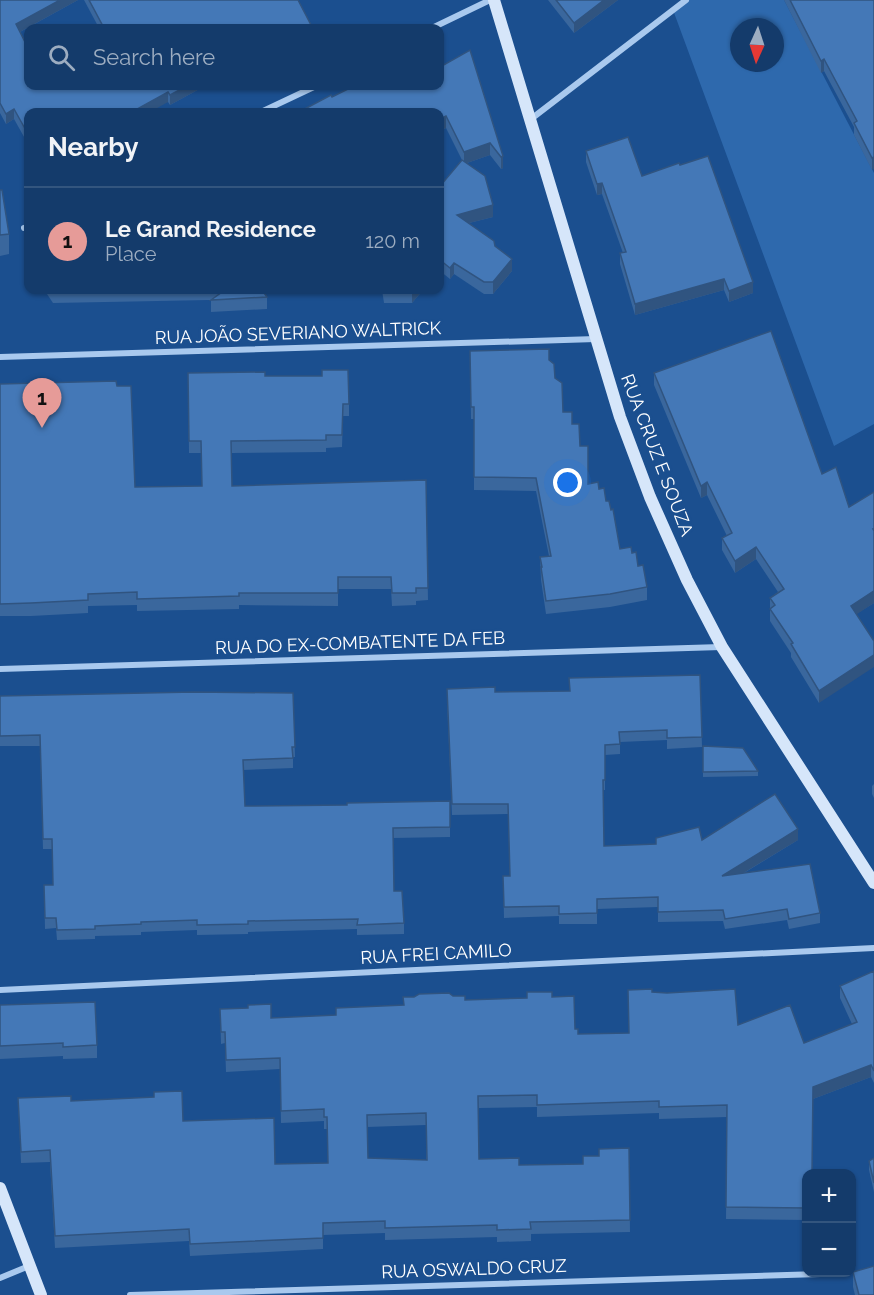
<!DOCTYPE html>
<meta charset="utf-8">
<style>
body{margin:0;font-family:Raleway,sans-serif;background:#1d4271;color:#f1f3f6}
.controls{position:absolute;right:18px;bottom:18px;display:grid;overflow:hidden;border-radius:12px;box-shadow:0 2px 4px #0004}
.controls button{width:54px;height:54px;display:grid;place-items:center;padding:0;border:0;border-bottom:2px solid #33557e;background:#143b6b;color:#f1f3f6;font:30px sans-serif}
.compass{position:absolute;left:730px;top:18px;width:54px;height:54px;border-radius:50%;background:#143b6b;box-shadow:0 2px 4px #0004;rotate:183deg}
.you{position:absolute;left:568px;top:483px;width:21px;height:21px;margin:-15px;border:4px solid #fff;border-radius:50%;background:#1a73e8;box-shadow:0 0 0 9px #1a73e833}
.badge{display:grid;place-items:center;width:39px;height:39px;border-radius:50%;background:#e69b98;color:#111;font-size:20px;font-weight:700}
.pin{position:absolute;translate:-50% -50px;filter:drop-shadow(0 2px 3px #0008)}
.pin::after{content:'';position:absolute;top:32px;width:21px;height:18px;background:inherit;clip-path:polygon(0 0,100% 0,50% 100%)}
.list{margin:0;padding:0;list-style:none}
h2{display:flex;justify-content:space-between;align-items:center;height:78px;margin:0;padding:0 24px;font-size:26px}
h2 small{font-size:20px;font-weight:400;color:#9dadc1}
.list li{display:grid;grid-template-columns:39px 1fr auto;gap:18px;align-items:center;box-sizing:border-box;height:108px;padding:0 24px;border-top:2px solid #33557e}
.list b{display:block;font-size:22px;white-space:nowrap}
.list p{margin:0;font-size:20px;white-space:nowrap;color:#9dadc1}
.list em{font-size:20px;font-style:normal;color:#9dadc1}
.icon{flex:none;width:33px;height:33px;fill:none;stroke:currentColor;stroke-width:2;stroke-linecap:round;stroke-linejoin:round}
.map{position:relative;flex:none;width:874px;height:1295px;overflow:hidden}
.search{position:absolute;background:#143b6b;box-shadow:0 2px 4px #0004;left:24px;top:24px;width:420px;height:66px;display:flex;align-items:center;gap:15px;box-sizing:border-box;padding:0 21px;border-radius:12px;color:#9dadc1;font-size:22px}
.panel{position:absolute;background:#143b6b;box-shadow:0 2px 4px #0004;left:24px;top:108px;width:420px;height:186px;border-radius:12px}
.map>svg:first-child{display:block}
.green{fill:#2e69ad;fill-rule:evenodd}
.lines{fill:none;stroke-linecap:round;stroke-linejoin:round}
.street{stroke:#a9c9ee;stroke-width:6}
.secondary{stroke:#d6e6fa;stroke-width:12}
.wall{fill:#3a679d;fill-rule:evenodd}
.shaded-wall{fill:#305480}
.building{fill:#4478b7;stroke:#305480;stroke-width:1.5;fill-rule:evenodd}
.labels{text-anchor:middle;stroke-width:5;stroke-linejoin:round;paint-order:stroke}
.street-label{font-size:18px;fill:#fff;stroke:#1b4f8f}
</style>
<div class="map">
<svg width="874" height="1295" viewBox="0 0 874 1295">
<rect width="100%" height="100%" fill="#1b4f8f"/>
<path class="green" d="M 686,0 L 784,0 L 874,173 L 874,424 L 834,446 L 673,10 ZM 739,27 L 775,27 L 775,63 L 739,63 Z"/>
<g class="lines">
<g class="street">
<polyline points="432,28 490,0"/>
<polyline points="261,112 316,86"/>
<polyline points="531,119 686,0"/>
<polyline points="24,228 28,227"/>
<polyline points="0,357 596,339"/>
<polyline points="0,669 721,647"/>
<polyline points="0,990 874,948"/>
<polyline points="0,1278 29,1266"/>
<polyline points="130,1295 820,1274"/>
</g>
<g class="secondary">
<polyline points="494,0 620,417 650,497 687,580 722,647 874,883"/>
<polyline points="0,1188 41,1295"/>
</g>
</g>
<g class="wall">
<polygon points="0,0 78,0 20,32 28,86 205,86 170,105 168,102 28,112 28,144 14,119 6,124 0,113"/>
<polygon points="84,0 298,0 311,28 99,28"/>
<polygon points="548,0 618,0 574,33"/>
<polygon points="784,0 874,0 872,170 854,135 854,127 824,71 821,73"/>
<polygon points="440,86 503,156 503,168 501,169 490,155 467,163 493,217 469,223 495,246 512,271 493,294 484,294 454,274 450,279 440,271 440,183 441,185 462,160 446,128 440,131 440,112 332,97"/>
<polygon points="586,151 642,176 753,293 729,302 724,290 635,315 620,264 620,253 623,253 602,194 597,195 586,162"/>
<polygon points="0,190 9,234 9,254 0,256"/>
<polygon points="45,290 263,290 267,297 267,309 211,312 211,300 53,303 45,291"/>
<polygon points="382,290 423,290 412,303 384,303"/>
<polygon points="470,351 549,360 563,412 572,424 580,446 588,484 599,489 606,501 620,549 632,553 647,587 647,600 610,607 546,614 541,580 540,557 549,556 536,491 474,490 474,419 471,419"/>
<polygon points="188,373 265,376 349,404 349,416 343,416 342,447 326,448 326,452 231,453 232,486 426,480 428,600 416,601 416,605 392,606 391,589 338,589 338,606 239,605 239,609 137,611 137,605 88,606 88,613 31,616 0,616 0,384 117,386 135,487 202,486 201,453 189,453"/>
<polygon points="654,373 822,474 849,507 874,492 874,603 856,614 819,703 791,657 791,653 770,621 770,598 778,592 756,559 735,573 722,550 722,538 727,536 707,495 701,498 654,385"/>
<polygon points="700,675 702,747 667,749 667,740 620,742 620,754 605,755 605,790 603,790 604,846 656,844 702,840 798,840 744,873 820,913 820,923 789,929 787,920 725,929 723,921 658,922 658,907 597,909 597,924 559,924 559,916 504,918 503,876 510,876 508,814 452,815 447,699 495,692 569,691"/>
<polygon points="293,693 295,757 293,757 293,768 243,770 245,806 347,805 450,801 450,837 393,838 394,891 404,923 404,934 357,935 357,929 248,932 248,934 197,935 197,930 141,932 141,935 95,936 95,939 57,940 56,928 45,929 44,885 53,885 52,849 43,849 40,746 0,746 0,696"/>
<polygon points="703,746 758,771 758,776 703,777"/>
<polygon points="874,784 874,798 872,794 872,786"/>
<path d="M 874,971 L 874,1083 L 871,1077 L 813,1099 L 807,1173 L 807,1220 L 726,1219 L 727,1117 L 659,1119 L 659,1113 L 537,1117 L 537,1107 L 479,1108 L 479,1159 L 519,1165 L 583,1164 L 599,1156 L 629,1148 L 630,1232 L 531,1234 L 531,1241 L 497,1242 L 497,1237 L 385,1240 L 385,1233 L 323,1235 L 323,1249 L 190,1256 L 189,1241 L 55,1248 L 50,1162 L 21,1163 L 18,1098 L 71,1101 L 183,1121 L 275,1164 L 328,1163 L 327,1129 L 324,1129 L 324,1121 L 281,1123 L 280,1069 L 226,1072 L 225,1043 L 221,1044 L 220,1009 L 271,1018 L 336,1015 L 403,1005 L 453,996 L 465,1000 L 552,997 L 578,1034 L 629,1033 L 652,992 L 738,1025 L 804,1043 L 852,1024 L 840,998 L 840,986 ZM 426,1125 L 426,1160 L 368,1158 L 367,1127 Z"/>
<polygon points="0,1005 97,1045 97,1058 63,1059 63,1056 0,1059"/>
<polygon points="874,1158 874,1192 869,1170 869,1161"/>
<polygon points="853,1272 874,1295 855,1295 853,1287"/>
</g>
<g class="shaded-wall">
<polygon points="60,0 78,0 16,34 16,24"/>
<polygon points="604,0 618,0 574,33 574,23"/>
<polygon points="824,59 824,71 821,73 821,61"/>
<polygon points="187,86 205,86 170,105 170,95"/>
<polygon points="168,92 168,102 150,112 132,112"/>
<polygon points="14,109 14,119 6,124 6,114"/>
<polygon points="446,116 446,128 440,131 440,119"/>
<polygon points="490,143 490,155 464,164 464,152"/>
<polygon points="503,156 503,168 501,169 501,157"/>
<polygon points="874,157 874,169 872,170 872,158"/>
<polygon points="602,183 602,194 597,195 597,184"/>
<polygon points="493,205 493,217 457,226 457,215"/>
<polygon points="512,259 512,271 493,294 493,282"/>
<polygon points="454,263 454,274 450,279 450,268"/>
<polygon points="724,279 724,290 635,315 635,304"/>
<polygon points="753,282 753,293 729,302 729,291"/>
<polygon points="413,290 423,290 412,303 412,291"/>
<polygon points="707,482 707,495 701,498 701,486"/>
<polygon points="756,547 756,559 735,573 735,561"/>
<polygon points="874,591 874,603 851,618 851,606"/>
<polygon points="874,655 874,667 819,703 819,691"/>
<polygon points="798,829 798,840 722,886 722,876"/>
<polygon points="871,1065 871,1077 813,1099 813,1087"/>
</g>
<g class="building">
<polygon points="0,0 60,0 16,24 28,48 28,86 187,86 170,95 168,92 132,112 28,112 28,134 14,109 6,114 0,103"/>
<polygon points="89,0 298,0 311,25 304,28 104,28"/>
<polygon points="556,0 604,0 574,23"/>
<polygon points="790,0 874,0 874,157 872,158 854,123 857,121 824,59 821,61"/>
<polygon points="470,50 503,156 501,157 490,143 464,152 446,116 440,119 440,112 299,112 331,95 332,97 354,86 440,86 440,61 442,66"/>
<polygon points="628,137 642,176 679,163 680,165 708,156 753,282 729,291 724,279 635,304 620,253 626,252 602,183 597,184 586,151"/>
<polygon points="462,160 485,176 493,205 457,215 494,241 495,246 512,259 493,282 484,282 454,263 450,268 440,260 440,183 441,185"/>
<polygon points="0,190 2,190 9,234 0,235"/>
<polygon points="52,290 138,290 53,291"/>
<polygon points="225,290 262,290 267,297 211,300"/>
<polygon points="384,290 413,290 412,291 384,292"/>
<polygon points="771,331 822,474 836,467 849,507 874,492 874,529 873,529 874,531 874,591 851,606 874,641 874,655 819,691 791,644 793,643 770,609 775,605 770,598 784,589 756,547 735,561 722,538 732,533 707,482 701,486 654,373"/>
<polygon points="549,349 549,360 554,364 555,378 562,383 563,412 572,412 572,424 579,424 580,446 588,446 588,484 598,482 599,489 604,488 606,501 609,501 611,510 613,509 620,549 631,547 632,553 636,552 638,566 643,565 647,587 610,594 546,601 541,567 542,567 540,557 551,556 536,478 474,477 474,407 471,407 470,351"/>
<polygon points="322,370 348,370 349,404 343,404 342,435 326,435 326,440 231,441 232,486 426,480 428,588 416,588 416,593 392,593 391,577 338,577 338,593 239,593 239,596 137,599 137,592 88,594 88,600 31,603 0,604 0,384 116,381 117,386 131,386 135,487 202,486 201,441 189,441 188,373 265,372 265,376 322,376"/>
<polygon points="700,675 702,737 667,738 667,730 619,732 620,744 605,745 605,780 603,780 604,846 656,844 656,838 699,827 702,840 775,794 798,829 722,876 810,864 820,913 789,919 787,909 725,919 723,910 658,912 658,897 597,899 597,913 559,914 559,906 504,907 503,876 510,876 508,804 452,804 447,689 495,687 495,692 570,691 569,678"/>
<polygon points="194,692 293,693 295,747 292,747 293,758 243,760 245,806 347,805 347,803 450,801 450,827 393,828 394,891 402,891 404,923 357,925 358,919 248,921 248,924 197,925 197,920 141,922 141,924 95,926 95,929 57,930 56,918 45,918 44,885 53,885 52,839 43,839 40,735 0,736 0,696"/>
<polygon points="703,746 743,748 758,771 703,772"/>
<path d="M 874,971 L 874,1071 L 871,1065 L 813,1087 L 812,1173 L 807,1173 L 807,1208 L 726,1207 L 727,1105 L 659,1107 L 659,1101 L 537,1105 L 537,1095 L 478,1096 L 479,1159 L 519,1158 L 519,1165 L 583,1164 L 583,1156 L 599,1156 L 599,1149 L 629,1148 L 630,1220 L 530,1222 L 531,1229 L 497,1230 L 497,1225 L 385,1228 L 385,1221 L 323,1223 L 323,1238 L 190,1244 L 189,1229 L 55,1236 L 50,1150 L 21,1152 L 18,1098 L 71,1096 L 71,1101 L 154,1097 L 154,1092 L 182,1091 L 183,1121 L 274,1118 L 275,1164 L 328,1163 L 327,1117 L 324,1117 L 324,1109 L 281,1111 L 280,1058 L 226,1060 L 225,1032 L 221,1032 L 220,1009 L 248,1008 L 248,1005 L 271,1004 L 271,1018 L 336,1015 L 336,1008 L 404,1005 L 403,997 L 414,997 L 419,994 L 449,993 L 453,996 L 465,996 L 465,1000 L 527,998 L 527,992 L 552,992 L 552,997 L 574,996 L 575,1029 L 578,1029 L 578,1034 L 629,1033 L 628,990 L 652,989 L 652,992 L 667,993 L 735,989 L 738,1025 L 790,1005 L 804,1043 L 857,1022 L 840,986 ZM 426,1113 L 427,1160 L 368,1158 L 367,1115 Z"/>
<polygon points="95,1002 97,1045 63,1047 63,1043 0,1046 0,1005"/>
<polygon points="874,1158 874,1183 869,1161"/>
<polygon points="874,1266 874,1295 859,1295 853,1272"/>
</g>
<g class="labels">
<g class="street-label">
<text transform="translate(298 333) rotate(-2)" y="6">RUA JOÃO SEVERIANO WALTRICK</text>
<text transform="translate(657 455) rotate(69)" y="6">RUA CRUZ E SOUZA</text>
<text transform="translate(360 643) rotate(-2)" y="6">RUA DO EX-COMBATENTE DA FEB</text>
<text transform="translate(436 954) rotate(-3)" y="6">RUA FREI CAMILO</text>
<text transform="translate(474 1269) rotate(-2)" y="6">RUA OSWALDO CRUZ</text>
</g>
</g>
</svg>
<div class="controls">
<button>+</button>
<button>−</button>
</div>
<svg class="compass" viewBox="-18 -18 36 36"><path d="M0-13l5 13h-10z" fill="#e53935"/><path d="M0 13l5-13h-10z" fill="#9dadc1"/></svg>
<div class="you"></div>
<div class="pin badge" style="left:42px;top:428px">1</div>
<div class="search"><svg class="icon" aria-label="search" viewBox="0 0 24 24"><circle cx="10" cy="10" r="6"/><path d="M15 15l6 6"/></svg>Search here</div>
<section class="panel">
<h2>Nearby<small></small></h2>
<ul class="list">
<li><span class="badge">1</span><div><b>Le Grand Residence</b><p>Place</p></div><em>120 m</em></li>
</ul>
</section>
</div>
